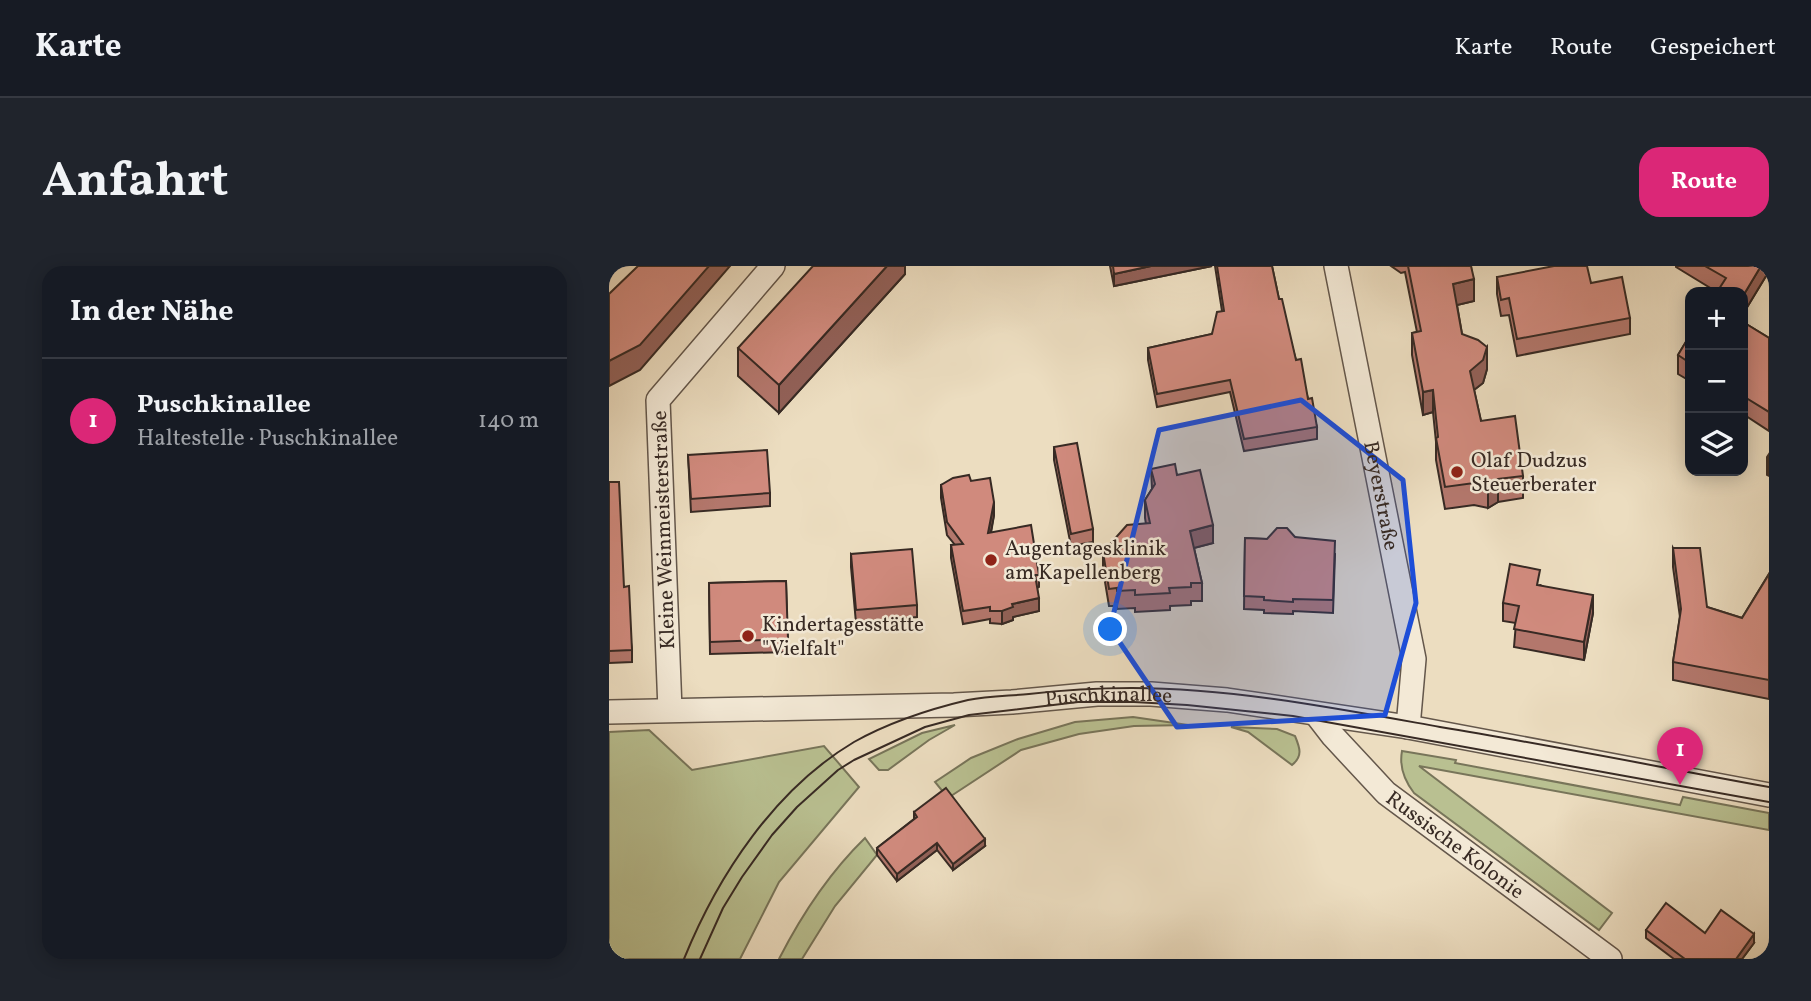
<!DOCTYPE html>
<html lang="de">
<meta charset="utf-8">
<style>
body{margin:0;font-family:Vollkorn,serif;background:#20242c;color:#f1f3f6}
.controls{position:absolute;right:21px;top:21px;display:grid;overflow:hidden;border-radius:14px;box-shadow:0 4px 18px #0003}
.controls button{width:63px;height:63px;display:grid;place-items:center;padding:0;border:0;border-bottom:2px solid #363941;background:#171b24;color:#f1f3f6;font:35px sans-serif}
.you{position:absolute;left:502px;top:364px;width:24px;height:24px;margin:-18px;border:5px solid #fff;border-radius:50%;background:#1a73e8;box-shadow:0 0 0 10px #1a73e833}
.badge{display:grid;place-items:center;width:46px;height:46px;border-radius:50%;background:#db2777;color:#fff;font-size:23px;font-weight:700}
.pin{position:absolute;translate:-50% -58px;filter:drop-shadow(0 2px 4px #0008)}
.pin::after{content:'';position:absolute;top:37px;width:24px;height:21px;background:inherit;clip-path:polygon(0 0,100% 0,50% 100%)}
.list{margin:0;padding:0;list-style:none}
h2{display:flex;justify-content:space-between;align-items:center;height:91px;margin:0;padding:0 28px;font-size:30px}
h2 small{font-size:23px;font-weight:400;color:#9ea1a6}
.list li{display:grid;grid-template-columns:46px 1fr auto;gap:21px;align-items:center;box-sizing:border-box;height:126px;padding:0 28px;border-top:2px solid #363941}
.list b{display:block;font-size:26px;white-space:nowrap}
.list p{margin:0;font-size:23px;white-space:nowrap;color:#9ea1a6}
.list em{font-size:23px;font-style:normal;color:#9ea1a6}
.icon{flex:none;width:38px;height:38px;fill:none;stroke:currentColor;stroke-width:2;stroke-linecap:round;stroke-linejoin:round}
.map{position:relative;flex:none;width:1160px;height:693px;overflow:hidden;border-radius:21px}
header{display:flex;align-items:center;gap:42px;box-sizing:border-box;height:98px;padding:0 35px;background:#171b24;border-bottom:2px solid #363941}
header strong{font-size:33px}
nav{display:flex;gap:38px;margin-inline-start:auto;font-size:24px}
.intro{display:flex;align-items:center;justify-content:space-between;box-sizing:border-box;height:168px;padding:0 42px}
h1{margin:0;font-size:49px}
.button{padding:18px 32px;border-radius:21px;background:#db2777;color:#fff;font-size:24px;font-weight:700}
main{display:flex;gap:42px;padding:0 42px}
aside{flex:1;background:#171b24;border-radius:21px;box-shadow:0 4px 18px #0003}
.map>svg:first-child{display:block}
.green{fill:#b9c091;stroke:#78755a;stroke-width:2}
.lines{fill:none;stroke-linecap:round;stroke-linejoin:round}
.minor-casing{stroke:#64574b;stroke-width:26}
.minor{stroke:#f3e9d6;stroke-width:23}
.tram{stroke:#372a24;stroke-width:2}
.wall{fill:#b3776c;stroke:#372a24;stroke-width:2}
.shaded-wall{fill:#926158;stroke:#372a24;stroke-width:2}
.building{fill:#d08a7d;stroke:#372a24;stroke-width:2}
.marked{fill:#1d4ed8;fill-opacity:0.2;stroke:#1d4ed8;stroke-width:5;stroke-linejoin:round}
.poi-dot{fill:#8f2418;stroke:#f3e9d6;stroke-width:2.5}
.labels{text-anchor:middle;stroke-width:5;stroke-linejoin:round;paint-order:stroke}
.poi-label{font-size:21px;fill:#372a24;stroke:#f3e9d6;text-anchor:start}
.street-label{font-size:21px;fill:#372a24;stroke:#f3e9d6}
</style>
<header>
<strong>Karte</strong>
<nav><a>Karte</a><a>Route</a><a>Gespeichert</a></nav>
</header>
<div class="intro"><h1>Anfahrt</h1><a class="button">Route</a></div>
<main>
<aside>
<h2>In der Nähe<small></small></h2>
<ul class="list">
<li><span class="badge">1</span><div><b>Puschkinallee</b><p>Haltestelle · Puschkinallee</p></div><em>140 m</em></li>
</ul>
</aside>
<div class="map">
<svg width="1160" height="693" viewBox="0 0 1160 693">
<rect width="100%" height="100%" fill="#ecddc0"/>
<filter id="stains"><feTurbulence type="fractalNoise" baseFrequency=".00286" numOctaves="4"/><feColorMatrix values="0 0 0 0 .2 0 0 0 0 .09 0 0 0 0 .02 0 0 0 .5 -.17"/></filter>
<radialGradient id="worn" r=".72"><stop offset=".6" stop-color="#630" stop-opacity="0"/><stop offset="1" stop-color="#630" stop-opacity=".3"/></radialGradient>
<g class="green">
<polygon points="524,451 579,459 525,460 470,468 412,484 339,532 326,516 362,492 409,473 466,456"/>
<polygon points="346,459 320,474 279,504 270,504 260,493 313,467"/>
<path d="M 622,461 L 668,463 L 686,470 C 691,482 694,490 683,499 L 639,466 Z"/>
<polygon points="40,464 83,504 215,480 250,521 170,616 131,693 0,693 0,466"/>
<path d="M 793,485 L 847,494 L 846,497 L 1071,539 L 1074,531 L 1160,547 L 1160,564 L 810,500 L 1003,647 L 990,664 L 805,527 C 795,514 790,501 793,485 Z"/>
<path d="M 256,572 L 268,589 L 226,640 L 193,693 L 170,693 C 193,648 220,607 256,572 Z"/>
</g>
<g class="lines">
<defs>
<g id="minor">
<path id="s1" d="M 727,0 L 805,393 L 799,461"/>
<polyline points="61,444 49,134 164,0"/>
<path id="s2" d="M 0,446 L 345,439 L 403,436 L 488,428 L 542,428 L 618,434 L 799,461 L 1160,529"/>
<path id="s3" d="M 707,448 L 724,470 L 777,527 L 1001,693"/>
</g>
</defs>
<use href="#minor" class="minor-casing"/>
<use href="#minor" class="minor"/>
<g class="tram">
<path d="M 75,693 C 109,609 166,523 245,476 C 279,457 321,443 359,434 C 379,430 400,430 420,428 C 454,424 488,422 523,422 C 624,422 731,443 831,461 C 941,479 1050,501 1160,521"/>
<polyline points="91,693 114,642 133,611 163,569 188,541 229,504 245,494 316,461 360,449 469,436 525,436 578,439 684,450 1160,536"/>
</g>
</g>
<g class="wall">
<polygon points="296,0 296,8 170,147 129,110 129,82"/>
<polygon points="501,0 603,0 505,20"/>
<polygon points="606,0 663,0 670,33 687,94 708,161 708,173 635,185 621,126 548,141 539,94 539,82 603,68 613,45"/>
<polygon points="782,0 862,0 865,35 848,39 853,68 878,103 874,117 865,124 872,155 914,210 914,232 889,236 879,242 865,239 836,243 827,194 827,176 824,146 814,149 803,89 803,67 808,66 796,6 792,7"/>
<polygon points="1067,0 1160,0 1160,5 1134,48 1134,26 1108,26 1067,1"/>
<polygon points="888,11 982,17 1021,52 1021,68 908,90 900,49 892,50 888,28"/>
<polygon points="1134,56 1160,72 1160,165 1134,148"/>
<polygon points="1081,69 1081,115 1069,108 1069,89"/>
<polygon points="445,181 484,263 484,276 462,280 445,194"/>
<polygon points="1160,188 1160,210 1158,209 1158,191"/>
<polygon points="79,189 161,227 161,240 82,246"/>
<polygon points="542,203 568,209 604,277 585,282 593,317 593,335 582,335 582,339 561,340 561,344 526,346 526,342 508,343 508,340 500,340 494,304 494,286 537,258 536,252 536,234 543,223"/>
<polygon points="362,215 385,249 382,267 430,309 430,321 428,322 430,345 404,351 404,354 393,358 381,357 381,353 354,358 342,292 342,279 346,279 338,269 332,232 332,219"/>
<polygon points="0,216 23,384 23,396 0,397"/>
<polygon points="686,271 726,288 724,347 684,345 684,348 655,347 655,344 635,343 636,272 658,273"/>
<polygon points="1064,282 1098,341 1133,352 1160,308 1160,433 1064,414 1064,396 1071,351 1064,301"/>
<polygon points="242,288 308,339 308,351 247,357 242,301"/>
<polygon points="177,315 179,386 101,388 100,317"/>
<polygon points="931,319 984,347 975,394 905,381 907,357 894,355 894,337"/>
<polygon points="305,546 376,580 344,604 328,584 288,615 268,589 268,582 305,553"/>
<polygon points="1037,664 1096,667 1145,677 1133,693 1065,693 1037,672"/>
</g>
<g class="shaded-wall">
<polygon points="100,0 121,0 31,104 0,120 0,95"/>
<polygon points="278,0 296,0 296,8 170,147 170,119"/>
<polygon points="542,0 603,0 505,20 505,8"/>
<polygon points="1152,0 1160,0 1160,5 1134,48 1134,30"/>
<polygon points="865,13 865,35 844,40 844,18"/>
<polygon points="878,81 878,103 874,117 861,127 861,105"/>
<polygon points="824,124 824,146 814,149 814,126"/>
<polygon points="889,213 889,236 879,242 879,220"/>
<polygon points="385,236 385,249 379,280 379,267"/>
<polygon points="604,259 604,277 581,283 581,265"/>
<polygon points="984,329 984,347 975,394 975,376"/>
<polygon points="430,332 430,345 404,351 404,354 393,358 393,345 403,338"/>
<polygon points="376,573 376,580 344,604 344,598"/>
<polygon points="328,577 328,584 288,615 288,608"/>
<polygon points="1145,668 1145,677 1133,693 1127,693"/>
</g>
<g class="building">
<polygon points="29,0 100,0 31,79 0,95 0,28"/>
<polygon points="204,0 278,0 170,119 129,82"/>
<polygon points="504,0 542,0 505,8"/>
<polygon points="608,0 663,0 670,33 673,33 687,94 692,93 699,133 703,132 708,161 635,173 621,114 548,128 539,82 603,68 608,46 615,45"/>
<polygon points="799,0 862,0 865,13 844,18 853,68 869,74 878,81 874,94 861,105 872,155 906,150 914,210 889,213 879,220 865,217 836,221 827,172 829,171 824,124 814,126 803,67 812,65"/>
<polygon points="945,0 978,0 982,17 1013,11 1021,52 908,73 900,32 892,34 888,11"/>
<polygon points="1096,0 1152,0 1134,30 1134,26 1108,26 1117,12"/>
<polygon points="1134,56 1160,72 1160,146 1134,130"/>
<polygon points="1081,69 1081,97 1069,89"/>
<polygon points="468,177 484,263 462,268 445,181"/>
<polygon points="158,184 161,227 82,233 79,189"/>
<polygon points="566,198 568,209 591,204 604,259 581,265 593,317 582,317 582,321 560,322 561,327 526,329 526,324 508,325 508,322 500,323 494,286 518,259 541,257 536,234 546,218 542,203"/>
<polygon points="360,209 362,215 381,212 385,236 379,267 422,259 430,309 426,309 430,332 403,338 404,341 393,345 381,345 381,341 354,345 342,279 354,278 338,256 332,219 344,212"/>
<polygon points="0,216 10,216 15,321 20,320 23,384 0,385"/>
<polygon points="668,262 678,262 686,271 726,275 724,334 684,333 684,336 655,334 655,331 635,330 636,272 658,273"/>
<polygon points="1064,282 1091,282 1098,341 1133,352 1160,308 1160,414 1064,396 1072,343"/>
<polygon points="303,283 308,339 247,344 242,288"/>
<polygon points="901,298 931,304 928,319 984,329 975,376 905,363 910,340 894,337"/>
<polygon points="177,315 179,373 101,376 100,317"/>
<polygon points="337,522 376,573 344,598 328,577 288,608 268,582 308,551 305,546"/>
<polygon points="1057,637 1096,667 1112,644 1145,668 1127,693 1076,693 1037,664"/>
</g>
<path class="marked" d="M 692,134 L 794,214 L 807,337 L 776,449 L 568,461 L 501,362 L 550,164 Z"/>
<g class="poi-dot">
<circle cx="848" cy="206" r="7"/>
<circle cx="382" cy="294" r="7"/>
<circle cx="139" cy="370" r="7"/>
</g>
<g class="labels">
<g class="poi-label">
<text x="862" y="201">Olaf Dudzus<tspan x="862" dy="24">Steuerberater</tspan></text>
<text x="396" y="289">Augentagesklinik<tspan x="396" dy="24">am Kapellenberg</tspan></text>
<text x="153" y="365">Kindertagesstätte<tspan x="153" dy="24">"Vielfalt"</tspan></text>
</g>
<g class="street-label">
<text dy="7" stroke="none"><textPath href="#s1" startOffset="234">Beyerstraße</textPath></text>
<text transform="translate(54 264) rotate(-92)" y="7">Kleine Weinmeisterstraße</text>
<text dy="7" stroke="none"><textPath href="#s2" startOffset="500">Puschkinallee</textPath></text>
<text dy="7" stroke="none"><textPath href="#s3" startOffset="192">Russische Kolonie</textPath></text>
</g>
</g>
<rect width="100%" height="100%" filter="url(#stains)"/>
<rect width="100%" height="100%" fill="url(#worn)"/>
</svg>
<div class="controls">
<button>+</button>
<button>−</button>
<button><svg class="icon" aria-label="layers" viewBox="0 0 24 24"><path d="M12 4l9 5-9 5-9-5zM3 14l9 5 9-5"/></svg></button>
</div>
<div class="you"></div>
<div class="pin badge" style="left:1071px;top:519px">1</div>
</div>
</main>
